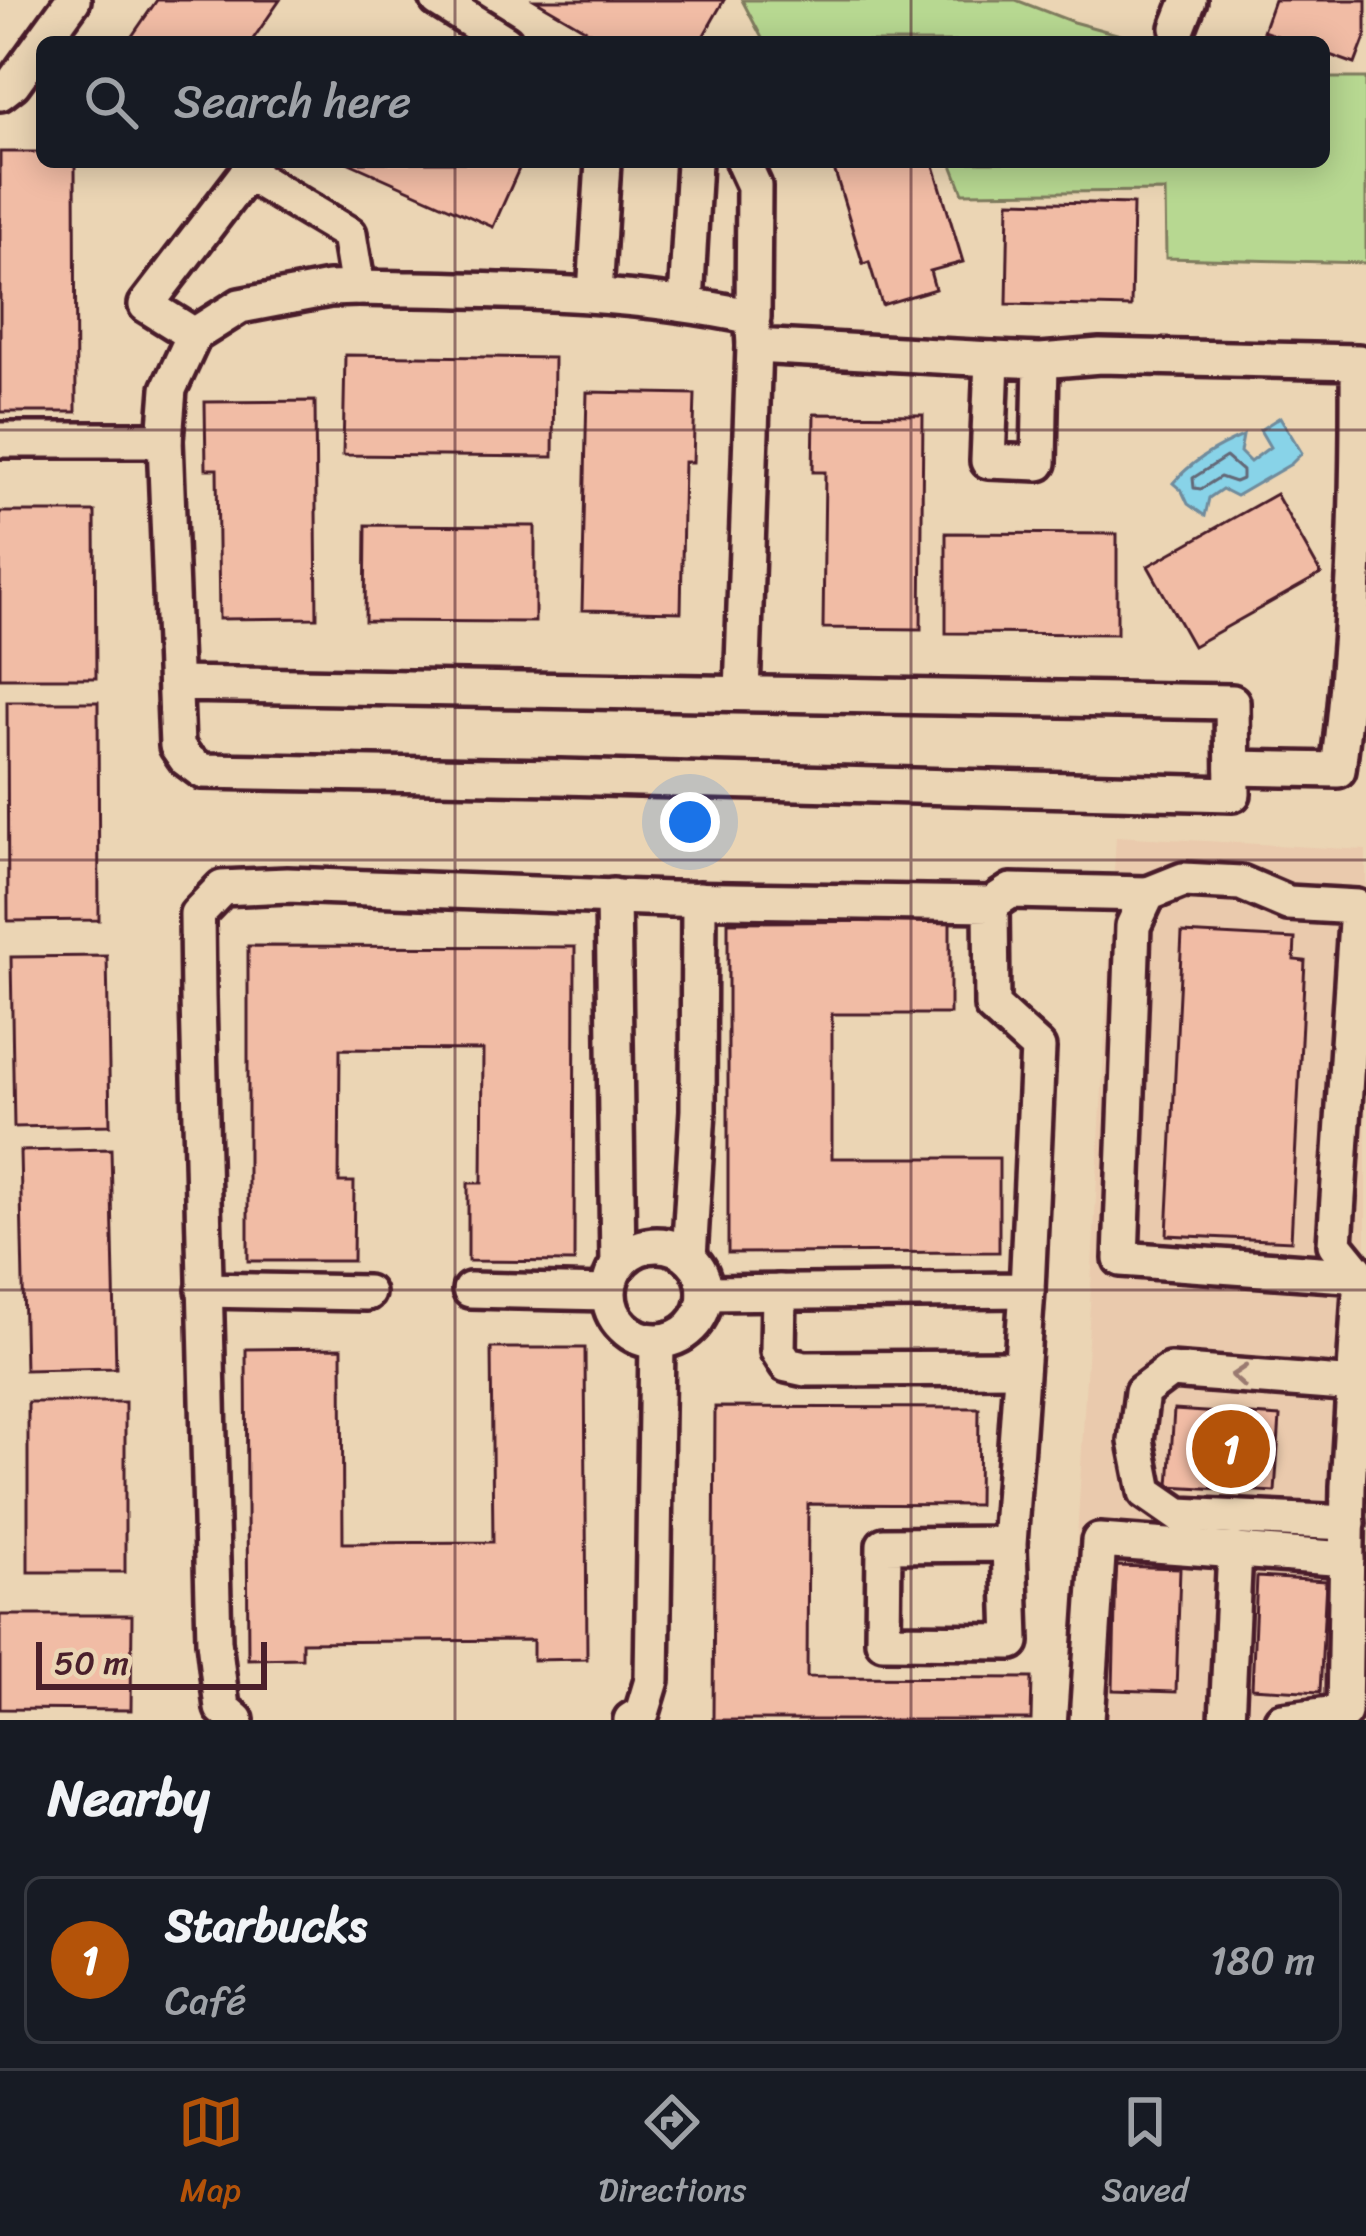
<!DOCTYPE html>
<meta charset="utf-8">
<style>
body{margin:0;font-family:Sriracha,sans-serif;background:#20242c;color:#f1f3f6}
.scale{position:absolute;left:36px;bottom:30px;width:231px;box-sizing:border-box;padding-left:12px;border:6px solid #4a1f2b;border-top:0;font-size:33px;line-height:42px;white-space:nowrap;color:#4a1f2b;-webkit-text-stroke:9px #ebd5b4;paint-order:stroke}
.you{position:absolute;left:690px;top:822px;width:42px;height:42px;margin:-30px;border:9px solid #fff;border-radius:50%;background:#1a73e8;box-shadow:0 0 0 18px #1a73e833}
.badge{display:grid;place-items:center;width:78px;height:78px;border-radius:50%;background:#b45309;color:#fff;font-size:39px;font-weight:700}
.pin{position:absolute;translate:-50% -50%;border:6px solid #fff;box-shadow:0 3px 12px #0006}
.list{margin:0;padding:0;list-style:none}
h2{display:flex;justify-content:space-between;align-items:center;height:156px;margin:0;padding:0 48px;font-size:51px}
h2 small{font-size:39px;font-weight:400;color:#9ea1a6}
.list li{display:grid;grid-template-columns:78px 1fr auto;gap:36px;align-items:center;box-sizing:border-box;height:168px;margin:0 24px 24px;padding:0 24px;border:3px solid #363941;border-radius:18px}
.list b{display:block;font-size:45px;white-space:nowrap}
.list p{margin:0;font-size:39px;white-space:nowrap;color:#9ea1a6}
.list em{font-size:39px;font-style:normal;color:#9ea1a6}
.icon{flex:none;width:66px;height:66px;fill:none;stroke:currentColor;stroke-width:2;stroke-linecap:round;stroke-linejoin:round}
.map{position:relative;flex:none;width:1366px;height:1720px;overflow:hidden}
.search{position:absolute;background:#171b24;box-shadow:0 6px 30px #0003;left:36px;right:36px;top:36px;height:132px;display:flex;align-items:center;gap:30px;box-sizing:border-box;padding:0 42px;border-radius:18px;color:#9ea1a6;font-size:45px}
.sheet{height:348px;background:#171b24}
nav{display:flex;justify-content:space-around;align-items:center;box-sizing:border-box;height:168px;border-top:3px solid #363941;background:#171b24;font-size:33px;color:#9ea1a6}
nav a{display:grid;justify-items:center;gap:6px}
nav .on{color:#b45309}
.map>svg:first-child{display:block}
.built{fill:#eacaad}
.green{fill:#b7d891;stroke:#807c5e;stroke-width:3}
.water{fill:#88d3e8;stroke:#6f8b9c;stroke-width:3}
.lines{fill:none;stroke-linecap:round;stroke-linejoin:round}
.shore{stroke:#636777;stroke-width:3}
.building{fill:#f1bca5;stroke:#4a1f2b;stroke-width:3}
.minor-casing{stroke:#4a1f2b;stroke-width:42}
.minor{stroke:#ebd5b4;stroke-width:33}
.oneway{stroke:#9a7a70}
.grid{fill:none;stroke:#4a1f2b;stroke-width:3;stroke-opacity:0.55}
</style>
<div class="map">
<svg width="1366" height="1720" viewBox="0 0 1366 1720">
<rect width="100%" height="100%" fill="#ebd5b4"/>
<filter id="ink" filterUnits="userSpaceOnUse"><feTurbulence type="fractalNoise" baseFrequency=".00833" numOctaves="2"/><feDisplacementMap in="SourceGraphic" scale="24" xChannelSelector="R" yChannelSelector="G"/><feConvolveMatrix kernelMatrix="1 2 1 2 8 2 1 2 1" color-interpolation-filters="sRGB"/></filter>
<g filter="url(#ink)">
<polygon class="built" points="1116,836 1366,850 1366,1701 1349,1720 1067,1720"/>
<g class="green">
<polygon points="742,0 1016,0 1073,22 1146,42 764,42"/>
<polygon points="1324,78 1366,78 1366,263 1166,258 1165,191 963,193 951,162 1324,162"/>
</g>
<path class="water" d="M 1280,417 L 1302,453 L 1291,464 L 1236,496 L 1222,489 L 1209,498 L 1205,516 L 1188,504 L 1182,491 L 1173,483 C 1192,461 1216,447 1243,436 L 1240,452 L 1250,462 L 1270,447 L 1260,430 Z"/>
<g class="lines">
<polygon class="shore" points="1226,457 1242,471 1242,479 1235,482 1220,477 1201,489 1194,488 1193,478"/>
</g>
<g class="building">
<polygon points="157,0 280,0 251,42 128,42"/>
<polygon points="535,0 724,0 700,42 607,42"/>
<polygon points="1274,0 1366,0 1366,35 1355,64 1324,53 1324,42 1294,42 1263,31"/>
<polygon points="0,152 42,152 42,162 75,162 76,412 0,412"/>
<polygon points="347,162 522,162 493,227"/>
<polygon points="832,162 933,162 963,262 930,271 935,289 882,305 869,262 863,264"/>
<polygon points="1009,201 1133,204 1131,307 1007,304"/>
<polygon points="345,355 554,358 553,457 343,455"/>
<polygon points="587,392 695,394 693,462 684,462 681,612 582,610"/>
<polygon points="315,401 317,618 219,619 217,469 206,469 205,402"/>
<polygon points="814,414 923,415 921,629 823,628 825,472 813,472"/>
<polygon points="1276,494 1321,574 1193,646 1148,566"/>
<polygon points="0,512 95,512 96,678 0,678"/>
<polygon points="366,525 535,526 535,622 365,621"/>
<polygon points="946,533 1117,534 1117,634 946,633"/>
<polygon points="7,702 98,702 99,920 8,921"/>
<polygon points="950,921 950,1014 832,1014 832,1158 999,1158 999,1252 728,1253 728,922"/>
<polygon points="1182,933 1295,939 1294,960 1305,961 1291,1241 1167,1235"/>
<polygon points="248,946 575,947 574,1262 468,1261 468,1183 482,1183 483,1050 340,1049 339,1182 354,1182 353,1261 248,1261"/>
<polygon points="107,956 110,1125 14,1127 11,957"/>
<polygon points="111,1149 116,1368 25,1370 20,1151"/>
<polygon points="342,1348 343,1543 493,1542 491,1348 585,1348 587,1659 533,1660 533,1640 302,1642 302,1658 248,1659 246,1349"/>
<rect x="28" y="1402" width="97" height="170"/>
<polygon points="715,1407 979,1408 978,1505 808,1504 807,1677 1032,1678 1031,1720 713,1720"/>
<polygon points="1174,1410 1280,1417 1275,1492 1169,1486"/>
<polygon points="1116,1566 1180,1568 1176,1692 1113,1690"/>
<polygon points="1257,1577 1326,1581 1320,1692 1252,1688"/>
<polygon points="0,1615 132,1615 131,1710 0,1709"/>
</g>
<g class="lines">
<defs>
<g id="minor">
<polyline points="438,0 505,42"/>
<polyline points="1178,28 1189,0"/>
<polyline points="0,93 13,83 73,0"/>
<path d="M 358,288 C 490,291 623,289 753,317 L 754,186 L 743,162"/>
<polyline points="595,294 603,162"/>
<polyline points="686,303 694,162"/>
<polyline points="753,328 754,346 992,359"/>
<path d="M 1041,361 L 1039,463 L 988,461 L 992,359 L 1041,361 L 1100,356 L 1358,362 C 1359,498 1355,634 1338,770 L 1233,768"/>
<polyline points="0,440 165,440 169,389 194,335 240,306 329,289 358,288 349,234 247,173 146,305 194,335"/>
<polyline points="165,440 177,746 186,759 202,771 560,777 1233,794 1232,702 175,684"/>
<polyline points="742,693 754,346"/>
<polyline points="613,896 618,1264"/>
<polyline points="991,904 1011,891 1148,894"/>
<circle cx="657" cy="1293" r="48"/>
<polyline points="689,1257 698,1110 699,899"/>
<polyline points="204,1290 367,1293"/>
<polyline points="470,1290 608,1293"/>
<polyline points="779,1292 778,1351 787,1365 805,1369 1021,1368"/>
<polyline points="1348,1523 1179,1515 1146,1492 1136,1441 1142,1392 1170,1371 1356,1385"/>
<polyline points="1009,1544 884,1545 883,1641 1012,1642 1009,1544 1027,1290"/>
<polyline points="236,1720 222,1708 214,1641 198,998 197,914 222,888 287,885 670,899 991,904 992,1006 1038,1048 1027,1290 705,1293"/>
<polyline points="631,1720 642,1713 652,1680 657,1342"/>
<polyline points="1087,1720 1099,1541 1347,1559"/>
<polyline points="1227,1720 1235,1550"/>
<polyline points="1282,1720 1344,1712 1348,1486 1361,1276 1335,1244 1357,907 1288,903 1241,883 1183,880 1148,894 1133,926 1121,1259 1361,1276"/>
</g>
</defs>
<use href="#minor" class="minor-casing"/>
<use href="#minor" class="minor"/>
</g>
<defs><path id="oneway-chevron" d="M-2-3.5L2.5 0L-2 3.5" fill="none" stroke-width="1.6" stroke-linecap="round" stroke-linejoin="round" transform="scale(3)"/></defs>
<use class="oneway" href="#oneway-chevron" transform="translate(1239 1376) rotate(-176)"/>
</g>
<path class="grid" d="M 455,0 L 455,42M 911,0 L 911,42M 455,162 L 455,1720M 911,162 L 911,1720M 0,430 L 1366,430M 0,860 L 1366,860M 0,1290 L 1366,1290"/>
</svg>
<div class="scale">50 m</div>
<div class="you"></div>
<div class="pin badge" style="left:1231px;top:1449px">1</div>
<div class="search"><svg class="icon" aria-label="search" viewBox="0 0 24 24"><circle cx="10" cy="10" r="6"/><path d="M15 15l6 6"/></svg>Search here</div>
</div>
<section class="sheet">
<h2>Nearby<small></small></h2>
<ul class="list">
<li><span class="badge">1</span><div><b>Starbucks</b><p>Café</p></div><em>180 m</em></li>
</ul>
</section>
<nav>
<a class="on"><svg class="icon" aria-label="map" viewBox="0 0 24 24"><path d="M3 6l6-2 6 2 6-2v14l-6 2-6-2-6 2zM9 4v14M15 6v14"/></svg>Map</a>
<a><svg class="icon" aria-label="directions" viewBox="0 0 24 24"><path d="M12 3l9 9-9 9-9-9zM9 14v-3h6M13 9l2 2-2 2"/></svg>Directions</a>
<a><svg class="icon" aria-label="saved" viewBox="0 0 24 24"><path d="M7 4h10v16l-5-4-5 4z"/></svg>Saved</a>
</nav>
